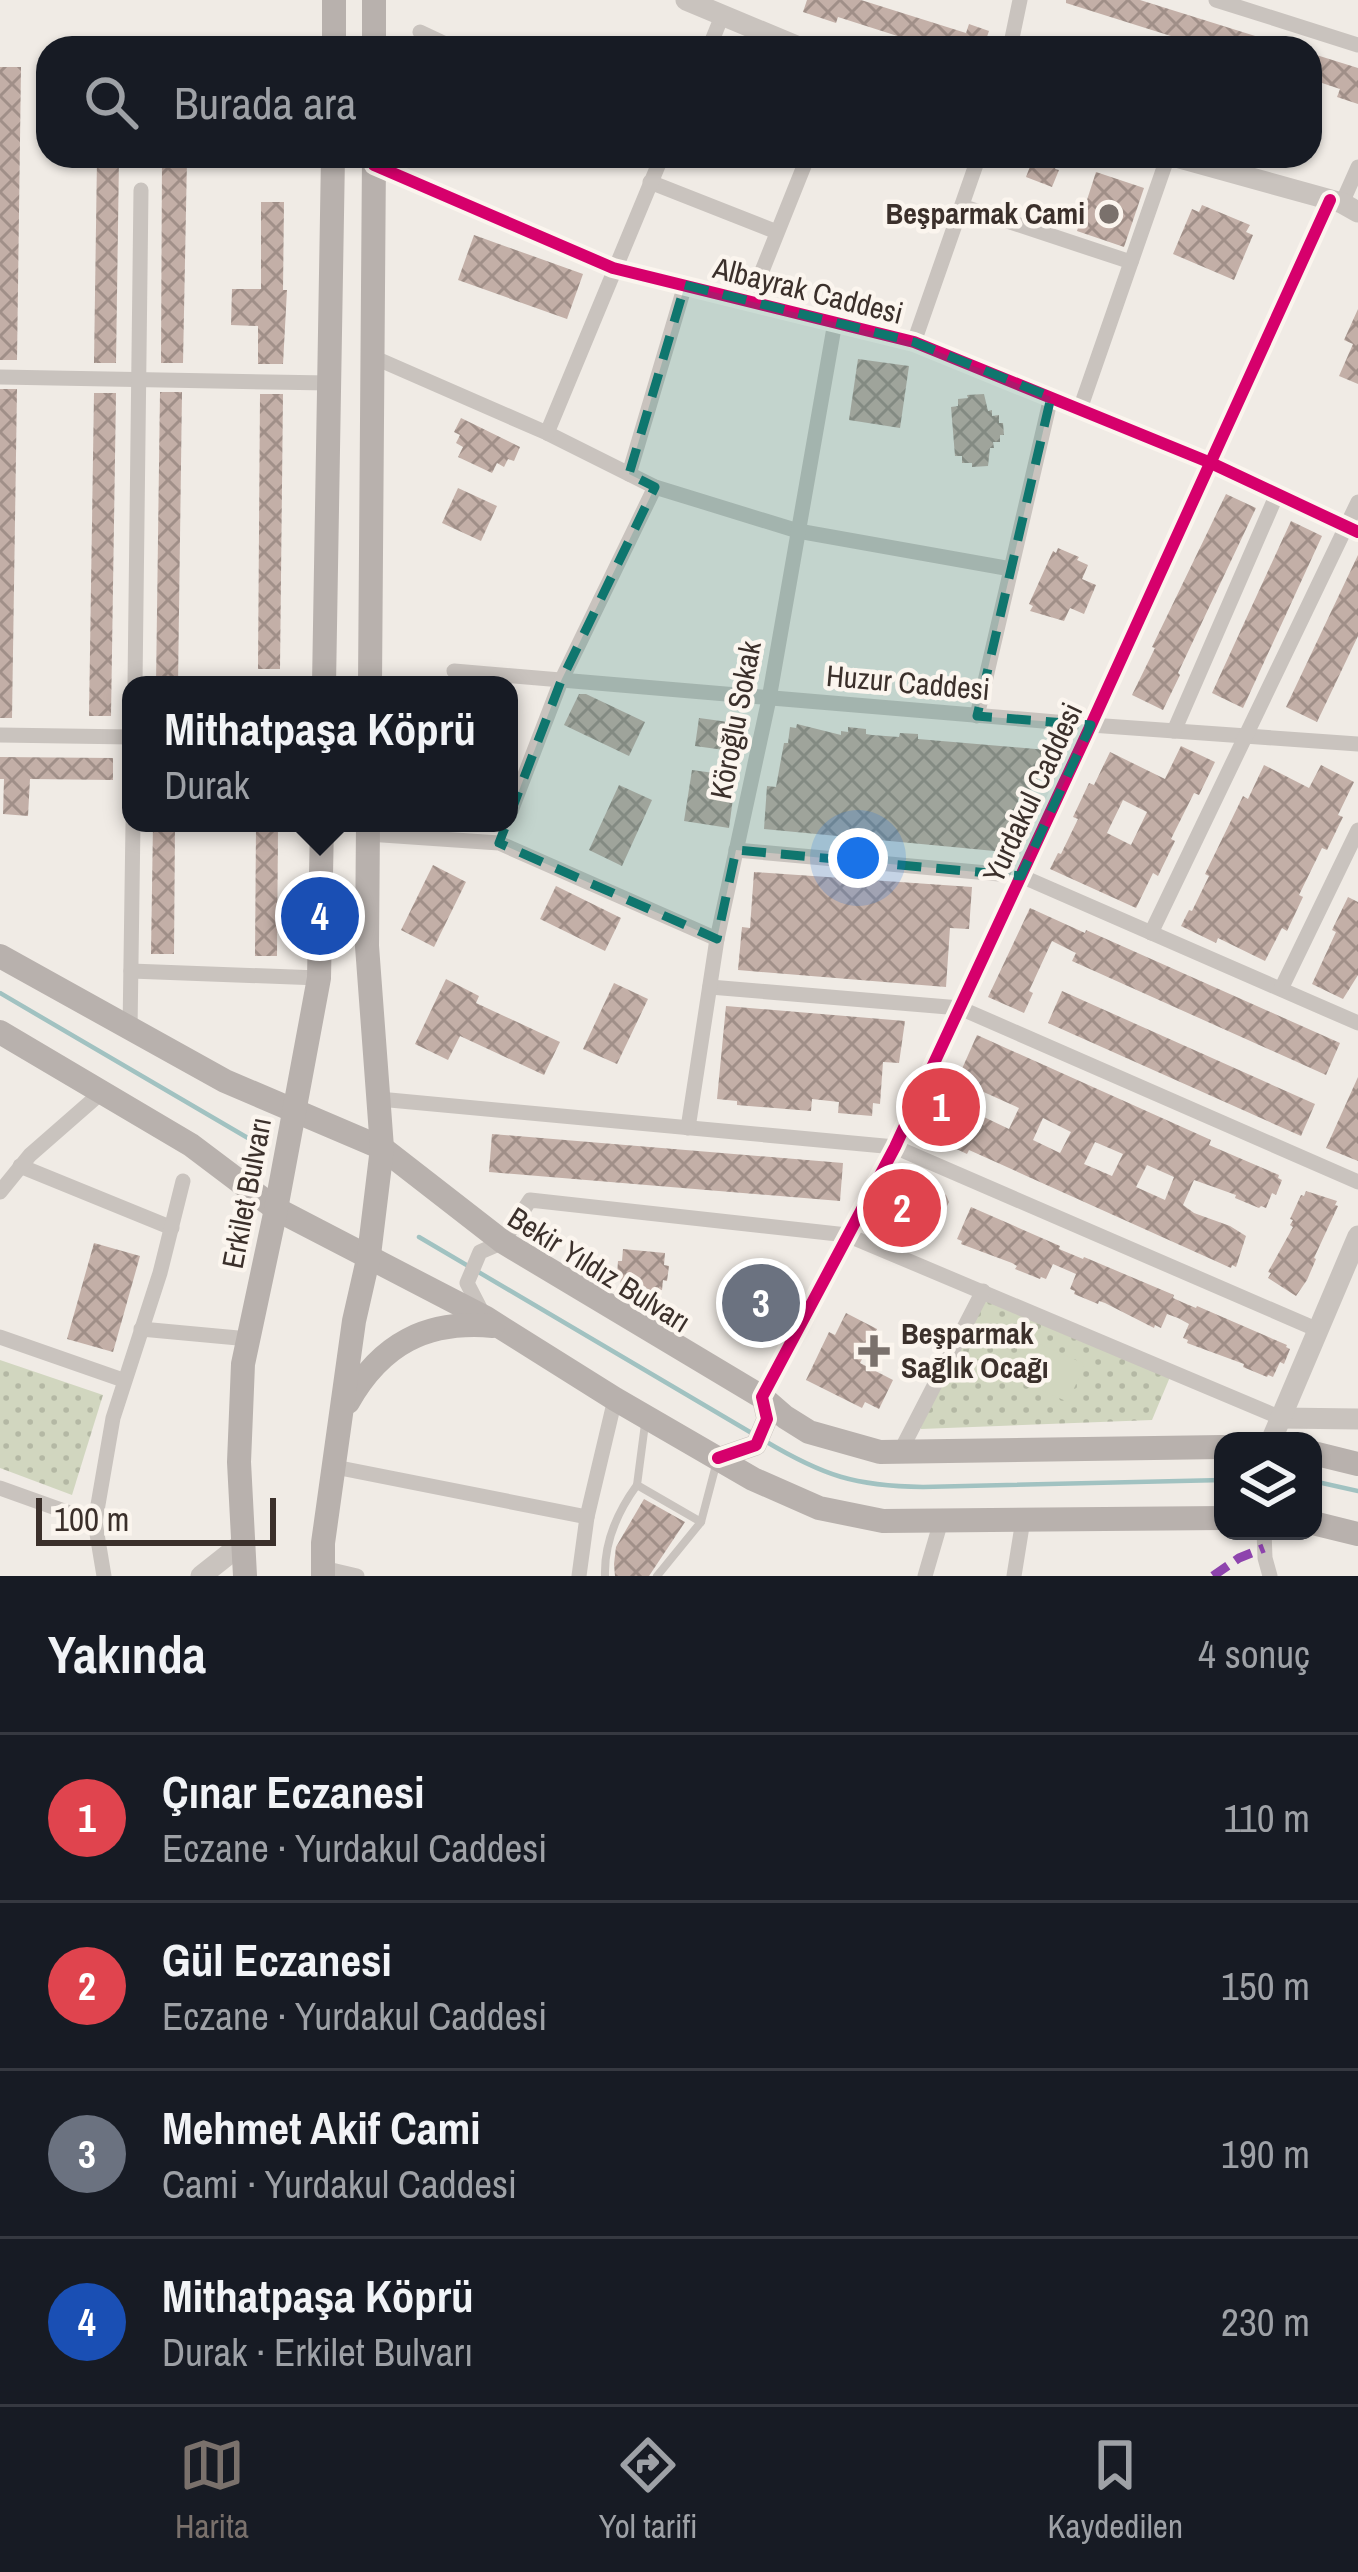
<!DOCTYPE html>
<html lang="tr">
<meta charset="utf-8">
<style>
body{margin:0;font-family:"Archivo Narrow",sans-serif;background:#20242c;color:#f1f3f6}
.controls{position:absolute;right:36px;bottom:36px;display:grid;overflow:hidden;border-radius:24px;box-shadow:0 3px 9px #0004}
.controls button{width:108px;height:108px;display:grid;place-items:center;padding:0;border:0;border-bottom:3px solid #363941;background:#171b24;color:#f1f3f6;font:60px sans-serif}
.scale{position:absolute;left:36px;bottom:30px;width:240px;box-sizing:border-box;padding-left:12px;border:6px solid #3b302b;border-top:0;font-size:33px;line-height:42px;white-space:nowrap;color:#3b302b;-webkit-text-stroke:9px #fbf5ee;paint-order:stroke}
.you{position:absolute;left:858px;top:858px;width:42px;height:42px;margin:-30px;border:9px solid #fff;border-radius:50%;background:#1a73e8;box-shadow:0 0 0 18px #1a73e833}
.badge{display:grid;place-items:center;width:78px;height:78px;border-radius:50%;background:#7a716c;color:#fff;font-size:39px;font-weight:700}
.pin{position:absolute;translate:-50% -50%;border:6px solid #fff;box-shadow:0 3px 12px #0006}
.popup{position:absolute;left:122px;top:676px;width:396px;height:156px;box-sizing:border-box;display:grid;place-content:center;border-radius:24px;background:#171b24;filter:drop-shadow(0 3px 9px #0005);font-size:39px;white-space:nowrap;color:#9ea1a6}
.popup b{font-size:45px;color:#f1f3f6}
.popup::after{content:'';position:absolute;left:50%;top:100%;margin-left:-24px;border:24px solid transparent;border-top-color:#171b24}
.list{margin:0;padding:0;list-style:none}
h2{display:flex;justify-content:space-between;align-items:center;height:156px;margin:0;padding:0 48px;font-size:51px}
h2 small{font-size:39px;font-weight:400;color:#9ea1a6}
.list li{display:grid;grid-template-columns:78px 1fr auto;gap:36px;align-items:center;box-sizing:border-box;height:168px;padding:0 48px;border-top:3px solid #363941}
.list b{display:block;font-size:45px;white-space:nowrap}
.list p{margin:0;font-size:39px;white-space:nowrap;color:#9ea1a6}
.list em{font-size:39px;font-style:normal;color:#9ea1a6}
.icon{flex:none;width:66px;height:66px;fill:none;stroke:currentColor;stroke-width:2;stroke-linecap:round;stroke-linejoin:round}
.map{position:relative;flex:none;width:1358px;height:1576px;overflow:hidden}
.search{position:absolute;background:#171b24;box-shadow:0 3px 9px #0004;left:36px;right:36px;top:36px;height:132px;display:flex;align-items:center;gap:30px;box-sizing:border-box;padding:0 42px;border-radius:36px;color:#9ea1a6;font-size:45px}
.sheet{height:828px;background:#171b24}
nav{display:flex;justify-content:space-around;align-items:center;box-sizing:border-box;height:168px;border-top:3px solid #363941;background:#171b24;font-size:33px;color:#9ea1a6}
nav a{display:grid;justify-items:center;gap:6px}
nav .on{color:#7a716c}
.map>svg:first-child{display:block}
.park{fill:url(#park-dots)}
.pitch{fill:#d1d6bf}
.lines{fill:none;stroke-linecap:round;stroke-linejoin:round}
.stream{stroke:#a1c2c1;stroke-width:4.5}
.building{fill:url(#building-cross-hatch);fill-rule:evenodd}
.service{stroke:#c9c3be;stroke-width:8}
.minor{stroke:#c9c3be;stroke-width:15}
.tertiary{stroke:#c9c3be;stroke-width:21}
.primary{stroke:#b8b1ad;stroke-width:24}
.quiet{stroke:#8e44ad;stroke-width:9;stroke-dasharray:18 9;stroke-linecap:butt}
.cycleway-casing{stroke:#fbf5ee;stroke-width:20}
.cycleway{stroke:#d6006c;stroke-width:12}
.marked{fill:#0f766e;fill-opacity:0.2;stroke:#0f766e;stroke-width:9;stroke-dasharray:24 15;stroke-linejoin:round}
.poi-dot{fill:#7a716c;stroke:#fbf5ee;stroke-width:4.5}
.labels{text-anchor:middle;stroke-width:9;stroke-linejoin:round;paint-order:stroke}
.poi-label{font-size:30px;font-weight:bold;fill:#3b302b;stroke:#fbf5ee;text-anchor:end}
.street-label{font-size:30px;fill:#3b302b;stroke:#fbf5ee}
</style>
<div class="map">
<svg width="1358" height="1576" viewBox="0 0 1358 1576">
<defs>
<pattern id="park-dots" width="8" height="8" patternUnits="userSpaceOnUse" patternTransform="scale(3)"><rect width="8" height="8" fill="#d1d6bf"/><path d="M2 2h.1M6 6h.1" fill="none" stroke="#b4b8a4" stroke-width="1.8" stroke-linecap="round"/></pattern>
<pattern id="building-cross-hatch" width="8" height="8" patternUnits="userSpaceOnUse" patternTransform="scale(3)"><rect width="8" height="8" fill="#c3afa7"/><path d="M0 0l8 8M0 8l8-8" fill="none" stroke="#a08f88"/></pattern>
</defs>
<rect width="100%" height="100%" fill="#f0ebe5"/>
<g class="park">
<polygon points="982,1293 1170,1377 1152,1420 921,1429 918,1417"/>
<polygon points="0,1360 103,1395 72,1495 0,1468"/>
</g>
<polygon class="pitch" points="1026,1338 1085,1364 1068,1402 1009,1376"/>
<g class="lines">
<g class="stream">
<polyline points="0,993 253,1141"/>
<polyline points="419,1237 755,1435"/>
<path d="M 765,1441 C 824,1476 855,1486 923,1487 L 1223,1480"/>
<polyline points="1313,1481 1358,1491"/>
</g>
</g>
<g class="building">
<polygon points="807,0 861,0 966,33 969,24 989,31 983,48 935,48 838,17 836,23 803,12"/>
<polygon points="1066,0 1140,0 1284,45 1284,48 1209,48 1066,3"/>
<polygon points="1310,53 1358,68 1358,104 1337,97 1340,89 1310,79"/>
<polygon points="0,67 21,67 17,360 0,360"/>
<polygon points="1034,156 1060,156 1055,169 1059,170 1052,187 1026,177"/>
<polygon points="97,158 119,158 116,363 94,363"/>
<polygon points="162,158 187,159 183,363 161,363"/>
<polygon points="1096,172 1144,188 1124,247 1077,231"/>
<polygon points="261,202 284,202 283,290 287,290 283,364 258,364 258,326 231,325 232,289 261,289"/>
<polygon points="1202,205 1250,225 1246,232 1253,235 1234,280 1173,254 1192,209 1199,212"/>
<polygon points="474,235 583,274 567,319 458,280"/>
<polygon points="1358,309 1358,384 1339,376 1353,344 1344,340"/>
<polygon points="858,359 909,366 900,428 849,420"/>
<polygon points="0,389 17,389 12,718 0,718"/>
<polygon points="160,392 182,392 178,685 156,685"/>
<polygon points="94,393 116,393 111,716 89,716"/>
<polygon points="260,394 283,394 280,669 258,669"/>
<polygon points="984,394 988,411 992,410 992,416 999,415 999,423 1003,423 1004,435 1000,435 1000,442 993,442 994,448 990,448 988,466 972,467 972,463 962,463 962,456 955,456 951,407 958,406 958,399 968,398 967,395"/>
<polygon points="461,418 520,447 514,461 508,459 504,467 497,463 492,473 458,457 463,447 456,443 460,435 454,432"/>
<polygon points="458,488 497,506 481,541 442,523"/>
<polygon points="1226,494 1256,508 1178,673 1180,675 1163,710 1132,695 1155,648 1152,647"/>
<polygon points="1291,521 1322,536 1243,708 1212,693"/>
<polygon points="1058,548 1079,557 1077,560 1088,565 1082,579 1096,585 1084,614 1070,608 1064,621 1030,611 1033,606 1029,604 1053,551 1056,553"/>
<polygon points="1358,555 1358,636 1317,722 1286,707"/>
<polygon points="579,694 586,694 645,722 629,756 564,725"/>
<polygon points="699,718 743,724 739,752 695,746"/>
<polygon points="797,724 841,735 841,731 848,732 848,727 866,729 866,734 872,735 899,737 900,733 918,734 918,739 1047,750 1045,771 1039,770 1037,790 1021,789 1019,793 1014,833 1007,832 1005,852 764,829 767,786 776,787 784,743 788,743 790,727 796,728"/>
<path d="M 1181,746 L 1215,762 L 1199,795 L 1194,793 L 1171,839 L 1175,841 L 1158,876 L 1153,873 L 1136,908 L 1050,869 L 1058,853 L 1061,854 L 1078,819 L 1073,817 L 1089,783 L 1094,785 L 1110,752 L 1165,779 ZM 1123,800 L 1147,812 L 1131,845 L 1107,833 Z"/>
<polygon points="0,757 113,758 113,780 30,779 28,816 3,814 4,779 0,779"/>
<polygon points="1264,765 1309,788 1321,765 1354,782 1338,815 1343,817 1327,850 1322,848 1299,895 1303,897 1287,931 1282,928 1265,961 1218,938 1216,943 1181,926 1189,910 1192,911 1209,876 1205,874 1243,796 1248,799"/>
<polygon points="692,770 736,776 729,828 684,821"/>
<polygon points="619,785 652,800 622,866 589,850"/>
<polygon points="153,823 175,823 174,954 151,954"/>
<polygon points="256,826 278,827 277,956 255,956"/>
<polygon points="433,865 466,882 434,947 401,930"/>
<polygon points="754,872 972,887 969,929 950,928 946,987 738,970 742,927 750,928"/>
<polygon points="556,886 621,918 605,951 540,919"/>
<polygon points="1348,897 1358,902 1358,975 1343,999 1312,984 1336,932 1332,930"/>
<polygon points="1030,908 1085,933 1086,930 1340,1043 1326,1075 1072,961 1076,953 1052,941 1029,991 1033,993 1024,1013 988,997"/>
<polygon points="446,979 479,996 476,1003 560,1042 544,1075 460,1036 448,1060 415,1044"/>
<polygon points="614,983 648,999 617,1064 583,1049"/>
<polygon points="1062,991 1315,1104 1301,1136 1048,1023"/>
<polygon points="726,1006 905,1021 899,1063 883,1062 880,1104 873,1103 872,1116 838,1113 839,1102 812,1099 811,1111 737,1105 737,1101 717,1099"/>
<path d="M 977,1035 L 1211,1140 L 1209,1145 L 1279,1175 L 1278,1178 L 1282,1180 L 1276,1195 L 1272,1193 L 1266,1208 L 1261,1206 L 1259,1208 L 1235,1198 L 1236,1195 L 1194,1180 L 1183,1205 L 1194,1213 L 1230,1226 L 1246,1236 L 1236,1267 L 1232,1265 L 1231,1268 L 969,1150 L 967,1154 L 927,1135 L 944,1098 L 1009,1129 L 1019,1108 L 957,1080 ZM 1043,1118 L 1071,1132 L 1060,1153 L 1033,1140 ZM 1095,1142 L 1123,1154 L 1112,1176 L 1084,1164 ZM 1147,1165 L 1174,1177 L 1165,1200 L 1136,1187 Z"/>
<polygon points="1358,1077 1358,1161 1326,1148"/>
<polygon points="492,1134 843,1163 840,1201 489,1172"/>
<polygon points="918,1180 946,1195 949,1202 933,1234 925,1237 896,1224 894,1218 913,1181"/>
<polygon points="1306,1191 1337,1201 1335,1205 1338,1206 1314,1258 1316,1259 1307,1280 1296,1296 1268,1278 1271,1273 1268,1272 1293,1227 1290,1225 1293,1220 1290,1219 1301,1195 1304,1196"/>
<polygon points="971,1207 1060,1246 1059,1249 1083,1259 1084,1257 1174,1295 1173,1298 1184,1303 1196,1308 1197,1306 1287,1345 1286,1347 1290,1349 1284,1364 1280,1362 1273,1377 1268,1375 1267,1377 1243,1367 1244,1364 1187,1343 1188,1340 1183,1338 1189,1324 1178,1318 1167,1314 1161,1328 1155,1325 1154,1328 1105,1303 1099,1301 1098,1304 1074,1294 1075,1291 1070,1289 1076,1274 1053,1264 1046,1279 1041,1277 1040,1279 1015,1269 1017,1266 1012,1263 961,1244 962,1241 957,1239"/>
<polygon points="94,1243 140,1256 113,1352 67,1339"/>
<polygon points="623,1249 665,1253 664,1265 669,1266 667,1281 663,1280 662,1290 654,1289 653,1294 637,1292 620,1286 621,1276 617,1275 618,1261 622,1261"/>
<polygon points="744,1274 790,1285 779,1331 732,1320"/>
<polygon points="846,1313 877,1329 860,1363 893,1380 879,1409 865,1402 862,1408 806,1380 829,1332 835,1335"/>
<polygon points="644,1499 685,1522 649,1576 615,1576 614,1564 616,1547"/>
</g>
<g class="lines">
<g class="service">
<polyline points="645,1424 637,1485 701,1522 716,1465"/>
<path d="M 605,1576 C 604,1543 618,1511 637,1485"/>
<polyline points="657,1576 701,1522"/>
</g>
<g class="minor">
<polyline points="1216,0 1358,45"/>
<polyline points="420,32 454,48"/>
<polyline points="709,48 722,16"/>
<polyline points="1010,48 1020,0"/>
<polyline points="374,165 613,268 914,342 1211,463 1358,532"/>
<polyline points="650,182 777,232"/>
<polyline points="1342,203 1358,167"/>
<polyline points="962,206 1131,262"/>
<polyline points="750,301 808,156"/>
<polyline points="914,342 979,156"/>
<polyline points="373,357 547,433 655,487 798,531 1011,569"/>
<polyline points="0,377 329,383"/>
<polyline points="1080,409 1168,156"/>
<polyline points="547,433 662,156"/>
<polyline points="629,474 685,285"/>
<polyline points="454,671 1091,725 1358,744"/>
<polyline points="135,685 141,190"/>
<polyline points="977,716 1051,397"/>
<polyline points="1174,731 1277,494"/>
<polyline points="0,735 131,737"/>
<polyline points="509,816 561,681 655,487"/>
<polyline points="368,834 499,843 717,939"/>
<polyline points="736,850 1021,876 1358,1023"/>
<polyline points="1151,933 1358,502"/>
<polyline points="131,971 319,978"/>
<polyline points="710,987 960,1008 1358,1182"/>
<polyline points="1281,989 1358,830"/>
<polyline points="130,1030 133,823"/>
<polyline points="379,1099 895,1147 1318,1330"/>
<polyline points="688,1128 717,939 769,699 835,322"/>
<polyline points="20,1166 172,1228"/>
<polyline points="0,1192 30,1155 102,1092"/>
<polyline points="483,1314 467,1283 480,1252 503,1242 530,1200 847,1235 1281,1418"/>
<polyline points="141,1329 249,1339"/>
<polyline points="0,1337 123,1380"/>
<polyline points="762,1397 895,1147 1091,725 1330,200"/>
<polyline points="900,1452 983,1291"/>
<polyline points="335,1467 587,1517"/>
<polyline points="0,1488 95,1522"/>
<polyline points="1264,1531 1265,1558 1270,1576"/>
<polyline points="323,1568 357,1576"/>
<polyline points="104,1576 95,1522 113,1418 160,1273 183,1181"/>
<polyline points="579,1576 587,1517 615,1399"/>
<polyline points="925,1576 941,1521"/>
<polyline points="1014,1576 1023,1520"/>
</g>
<g class="tertiary">
<polyline points="686,0 801,48"/>
<polyline points="1172,156 1342,203 1358,212"/>
<polyline points="1281,1418 1358,1419"/>
<polyline points="1271,1441 1358,1236"/>
<polyline points="718,1458 756,1445 767,1419 762,1397"/>
<polyline points="201,1576 244,1542"/>
</g>
<g class="primary">
<polyline points="374,0 374,48"/>
<polyline points="334,48 334,0"/>
<polyline points="324,685 333,156"/>
<polyline points="370,685 374,156"/>
<polyline points="0,956 225,1081 382,1148 503,1242 762,1397 785,1417 809,1432 880,1452 1223,1447"/>
<polyline points="0,1032 191,1145 276,1209 486,1318 615,1399 753,1479 819,1508 883,1521 1223,1518"/>
<path d="M 348,1402 C 381,1344 426,1320 493,1326"/>
<polyline points="1313,1453 1358,1464"/>
<polyline points="1313,1523 1358,1534"/>
<polyline points="245,1576 239,1462 243,1364 276,1209 319,978 322,823"/>
<polyline points="323,1576 323,1543 354,1321 369,1255 382,1148 367,946 368,823"/>
</g>
<polyline class="quiet" points="1213,1576 1239,1558 1264,1548"/>
<defs>
<g id="cycleway">
<polyline points="374,165 613,268 914,342 1211,463 1358,532"/>
<polyline points="718,1458 756,1445 767,1419 762,1397 895,1147 1091,725 1330,200"/>
</g>
</defs>
<use href="#cycleway" class="cycleway-casing"/>
<use href="#cycleway" class="cycleway"/>
</g>
<path class="marked" d="M 685,285 L 914,342 L 1051,397 L 977,716 L 1091,725 L 1021,876 L 736,850 L 717,939 L 499,843 L 561,681 L 655,487 L 629,474 Z"/>
<g class="poi-dot">
<circle cx="1109" cy="214" r="12"/>
<path d="M868 1333h12v12h12v12h-12v12h-12v-12h-12v-12h12z"/>
</g>
<g class="labels">
<g class="poi-label">
<text x="1085" y="224">Beşparmak Cami</text>
<text x="901" y="1344" text-anchor="start">Beşparmak<tspan x="901" dy="34">Sağlık Ocağı</tspan></text>
</g>
<g class="street-label">
<text transform="translate(808 291) rotate(14)" y="10">Albayrak Caddesi</text>
<text transform="translate(908 683) rotate(5)" y="10">Huzur Caddesi</text>
<text transform="translate(736 720) rotate(-79)" y="10">Köroğlu Sokak</text>
<text transform="translate(1033 793) rotate(-65)" y="10">Yurdakul Caddesi</text>
<text transform="translate(247 1193) rotate(-79)" y="10">Erkilet Bulvarı</text>
<text transform="translate(599 1270) rotate(32)" y="10">Bekir Yıldız Bulvarı</text>
</g>
</g>
</svg>
<div class="controls">
<button><svg class="icon" aria-label="layers" viewBox="0 0 24 24"><path d="M12 4l9 5-9 5-9-5zM3 14l9 5 9-5"/></svg></button>
</div>
<div class="scale">100 m</div>
<div class="you"></div>
<div class="pin badge" style="left:941px;top:1107px;background:#e0444e">1</div>
<div class="pin badge" style="left:902px;top:1208px;background:#e0444e">2</div>
<div class="pin badge" style="left:761px;top:1303px;background:#6b7280">3</div>
<div class="pin badge" style="left:320px;top:916px;background:#1a4fb4">4</div>
<div class="popup"><b>Mithatpaşa Köprü</b>Durak</div>
<div class="search"><svg class="icon" aria-label="search" viewBox="0 0 24 24"><circle cx="10" cy="10" r="6"/><path d="M15 15l6 6"/></svg>Burada ara</div>
</div>
<section class="sheet">
<h2>Yakında<small>4 sonuç</small></h2>
<ul class="list">
<li><span class="badge" style="background:#e0444e">1</span><div><b>Çınar Eczanesi</b><p>Eczane · Yurdakul Caddesi</p></div><em>110 m</em></li>
<li><span class="badge" style="background:#e0444e">2</span><div><b>Gül Eczanesi</b><p>Eczane · Yurdakul Caddesi</p></div><em>150 m</em></li>
<li><span class="badge" style="background:#6b7280">3</span><div><b>Mehmet Akif Cami</b><p>Cami · Yurdakul Caddesi</p></div><em>190 m</em></li>
<li><span class="badge" style="background:#1a4fb4">4</span><div><b>Mithatpaşa Köprü</b><p>Durak · Erkilet Bulvarı</p></div><em>230 m</em></li>
</ul>
</section>
<nav>
<a class="on"><svg class="icon" aria-label="map" viewBox="0 0 24 24"><path d="M3 6l6-2 6 2 6-2v14l-6 2-6-2-6 2zM9 4v14M15 6v14"/></svg>Harita</a>
<a><svg class="icon" aria-label="directions" viewBox="0 0 24 24"><path d="M12 3l9 9-9 9-9-9zM9 14v-3h6M13 9l2 2-2 2"/></svg>Yol tarifi</a>
<a><svg class="icon" aria-label="saved" viewBox="0 0 24 24"><path d="M7 4h10v16l-5-4-5 4z"/></svg>Kaydedilen</a>
</nav>
